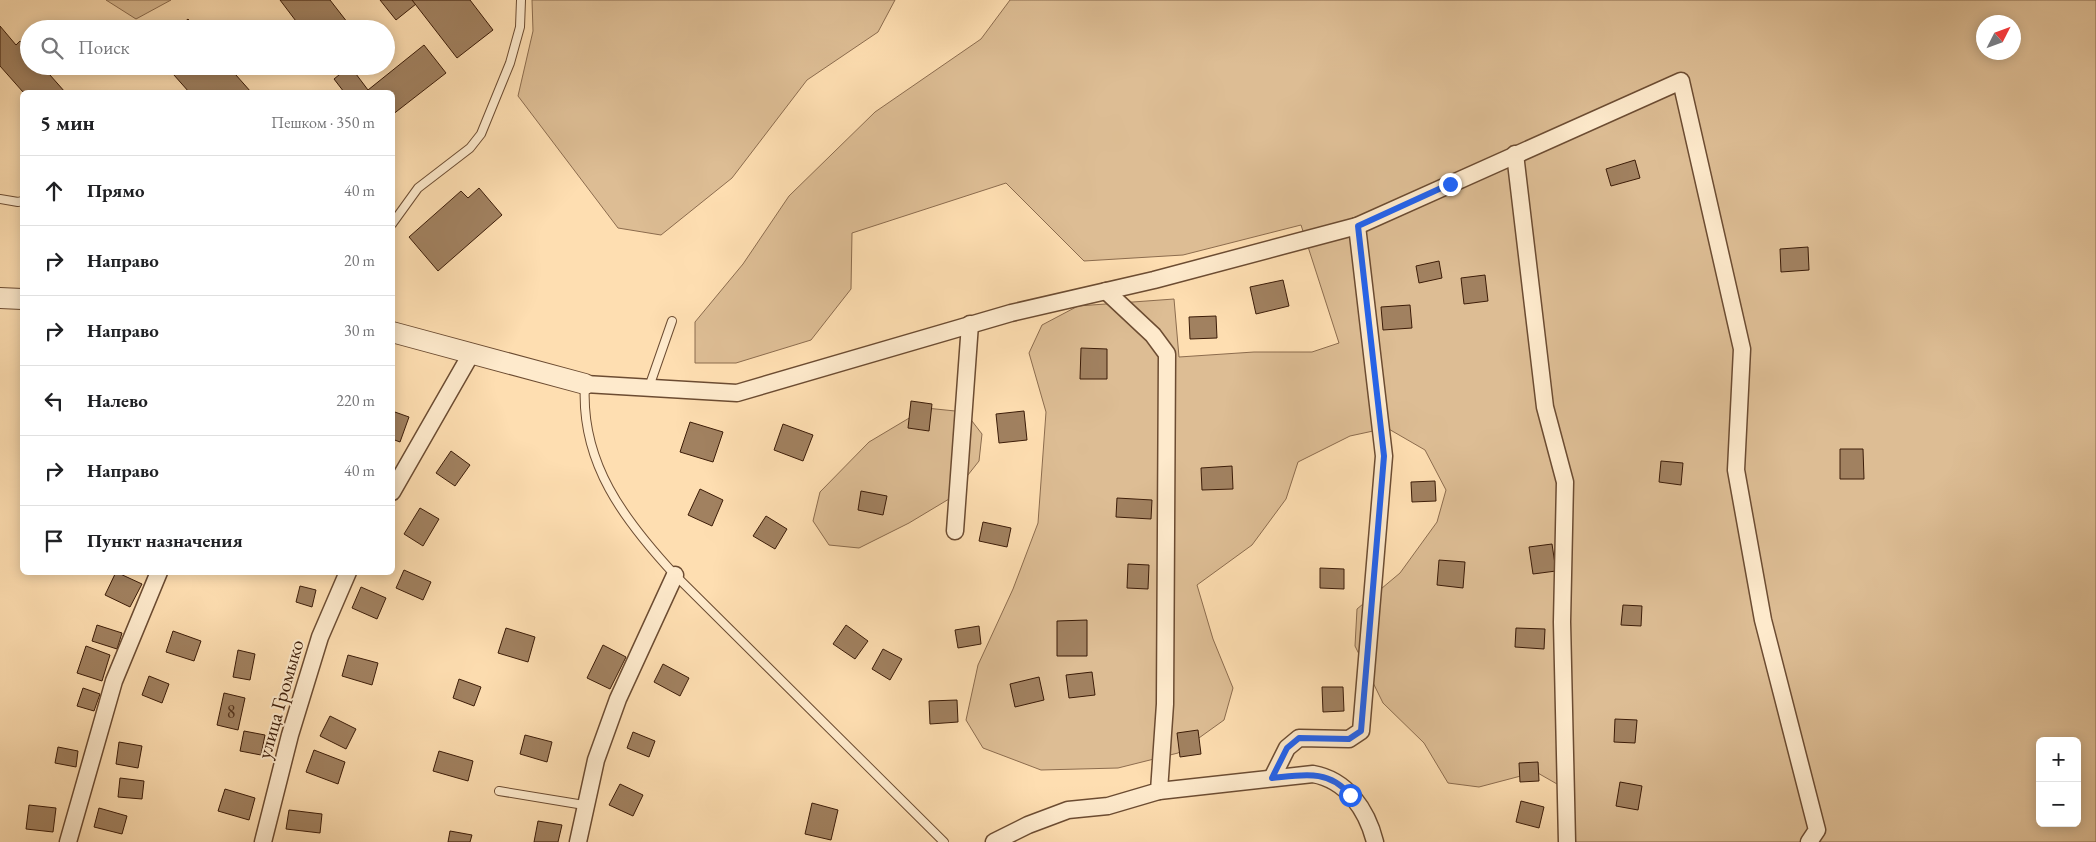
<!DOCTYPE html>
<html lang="ru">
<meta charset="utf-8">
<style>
body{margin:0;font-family:"EB Garamond",serif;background:#f6f6f6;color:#202124}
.controls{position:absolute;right:15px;bottom:15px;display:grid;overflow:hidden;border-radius:8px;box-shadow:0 2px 12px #0003}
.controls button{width:45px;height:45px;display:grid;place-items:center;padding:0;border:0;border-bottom:1px solid #e0e0e0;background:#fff;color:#202124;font:25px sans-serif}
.compass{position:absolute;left:1976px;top:15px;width:45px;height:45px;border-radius:50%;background:#fff;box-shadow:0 2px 12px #0003;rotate:48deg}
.stop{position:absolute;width:15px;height:15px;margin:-11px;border:4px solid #2563eb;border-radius:50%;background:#fff}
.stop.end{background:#2563eb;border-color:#fff;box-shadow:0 1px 5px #0008}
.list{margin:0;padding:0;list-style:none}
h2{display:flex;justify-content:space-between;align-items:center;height:65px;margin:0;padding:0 20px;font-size:21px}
h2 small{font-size:16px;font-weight:400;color:#757577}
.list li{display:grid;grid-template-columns:32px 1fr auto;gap:15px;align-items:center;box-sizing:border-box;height:70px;padding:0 20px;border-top:1px solid #e0e0e0}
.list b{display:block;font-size:19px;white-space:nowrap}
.list em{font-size:16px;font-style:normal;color:#757577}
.icon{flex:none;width:28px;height:28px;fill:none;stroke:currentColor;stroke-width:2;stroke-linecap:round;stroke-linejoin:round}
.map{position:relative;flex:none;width:2096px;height:842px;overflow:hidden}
.search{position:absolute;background:#fff;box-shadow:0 2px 12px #0003;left:20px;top:20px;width:375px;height:55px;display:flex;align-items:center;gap:12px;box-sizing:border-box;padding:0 18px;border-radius:28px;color:#757577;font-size:19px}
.panel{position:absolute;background:#fff;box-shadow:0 2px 12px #0003;left:20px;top:90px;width:375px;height:485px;border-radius:8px}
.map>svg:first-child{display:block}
.green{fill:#ddbd94;stroke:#8c6c4e;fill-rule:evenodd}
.building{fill:#a18160;stroke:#3c1c08}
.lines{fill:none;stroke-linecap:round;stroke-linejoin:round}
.service-casing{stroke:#6c4c32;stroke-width:10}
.minor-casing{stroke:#6c4c32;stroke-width:19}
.tertiary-casing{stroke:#6c4c32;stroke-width:22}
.service{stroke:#feeacc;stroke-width:8}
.minor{stroke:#feeacc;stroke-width:16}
.tertiary{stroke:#feeacc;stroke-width:20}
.route{stroke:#2563eb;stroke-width:6}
.labels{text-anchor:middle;stroke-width:4;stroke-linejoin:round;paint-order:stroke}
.number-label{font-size:18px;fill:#55351e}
.street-label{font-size:20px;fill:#3c1c08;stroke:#feeacc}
</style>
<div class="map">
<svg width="2096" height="842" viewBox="0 0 2096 842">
<rect width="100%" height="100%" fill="#fedeb1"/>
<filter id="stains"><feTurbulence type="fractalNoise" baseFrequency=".004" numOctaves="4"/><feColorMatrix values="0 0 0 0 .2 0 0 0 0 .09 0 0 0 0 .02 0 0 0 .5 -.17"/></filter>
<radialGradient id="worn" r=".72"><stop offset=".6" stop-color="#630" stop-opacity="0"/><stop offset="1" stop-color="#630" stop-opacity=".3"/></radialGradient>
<g class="green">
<polygon points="106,0 171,0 136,19"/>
<polygon points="532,0 895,0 878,32 807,80 732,178 661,235 618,228 518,96 533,31"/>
<path d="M 1010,0 L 2096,0 L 2096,842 L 1574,842 L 1564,788 L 1536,772 L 1479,787 L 1448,783 L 1424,743 L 1383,703 L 1355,646 L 1357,609 L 1400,573 L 1437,522 L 1446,490 L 1425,450 L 1387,428 L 1350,436 L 1298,462 L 1286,499 L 1252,545 L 1197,585 L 1213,639 L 1233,688 L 1224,720 L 1178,753 L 1118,768 L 1041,770 L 983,748 L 966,720 L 978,665 L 1013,589 L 1038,523 L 1046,412 L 1029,353 L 1042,325 L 1078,306 L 1174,299 L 1179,357 L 1254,352 L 1312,352 L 1339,343 L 1301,225 L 1183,255 L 1084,261 L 1006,183 L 852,233 L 851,289 L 811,340 L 736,363 L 695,363 L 695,322 L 743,264 L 789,196 L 875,112 L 981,39 ZM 1984,22 L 2014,22 L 2014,52 L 1984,52 ZM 2040,741 L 2077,741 L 2077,823 L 2040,823 Z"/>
<polygon points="926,408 965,412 982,434 979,461 949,499 909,523 859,548 829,545 813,521 820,492 869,442"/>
</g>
<g class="building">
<polygon points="280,0 330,0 351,27 302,29"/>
<polygon points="380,0 412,0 416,4 396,20"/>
<polygon points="412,0 470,0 493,30 457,58"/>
<polygon points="188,19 196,29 176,29"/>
<polygon points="0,26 16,45 20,41 29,51 29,66 42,66 65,92 23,92 0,66"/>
<polygon points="424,45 446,73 392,115 392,92 344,92 334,79 350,66 368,90"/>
<polygon points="166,66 228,66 251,92 189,92"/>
<polygon points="1635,160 1640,178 1611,186 1606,169"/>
<polygon points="479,188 502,215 438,271 409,237 461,191 468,198"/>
<polygon points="1808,247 1809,270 1781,272 1780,249"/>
<polygon points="1439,261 1442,278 1419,283 1416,266"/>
<polygon points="1485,275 1488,301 1464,304 1461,278"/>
<polygon points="1283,280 1289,306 1256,314 1250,287"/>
<polygon points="1410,305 1412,328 1383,330 1381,307"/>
<polygon points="1216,316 1217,338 1190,339 1189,317"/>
<polygon points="1081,348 1107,349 1107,379 1080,379"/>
<polygon points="911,401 932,404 929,431 908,428"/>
<polygon points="392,411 409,417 400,442 392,439"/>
<polygon points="1024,411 1027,440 999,443 996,414"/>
<polygon points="690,422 723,432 713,462 680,452"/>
<polygon points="783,424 813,435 803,461 774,450"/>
<polygon points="1840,449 1863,449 1864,479 1840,479"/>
<polygon points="451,451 470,465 455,486 436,473"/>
<polygon points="1661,461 1683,463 1681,485 1659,482"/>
<polygon points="1232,466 1233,489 1202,490 1201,468"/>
<polygon points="1435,481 1436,501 1412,502 1411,482"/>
<polygon points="700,489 723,500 712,526 688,515"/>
<polygon points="861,491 887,496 883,515 858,510"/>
<polygon points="1117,498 1152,500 1151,519 1116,517"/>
<polygon points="420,508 439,519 423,546 404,534"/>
<polygon points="766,516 787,529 775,549 753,536"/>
<polygon points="983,522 1011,528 1007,547 979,541"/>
<polygon points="1552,544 1556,571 1533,574 1529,547"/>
<polygon points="1439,560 1465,562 1463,588 1437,585"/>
<polygon points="1128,564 1149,565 1148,589 1127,588"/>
<polygon points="1320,568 1344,569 1344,589 1320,588"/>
<polygon points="404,570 431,582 423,600 396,588"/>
<polygon points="116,572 142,584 130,607 105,595"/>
<polygon points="300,586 316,590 312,607 296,602"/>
<polygon points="361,587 386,598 377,619 352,608"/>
<polygon points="1623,605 1642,606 1641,626 1621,625"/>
<polygon points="1087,620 1087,656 1057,656 1057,621"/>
<polygon points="97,625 122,633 117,649 92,641"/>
<polygon points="846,625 868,641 855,659 833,644"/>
<polygon points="979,626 981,644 958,648 955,630"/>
<polygon points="506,628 535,637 528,662 498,653"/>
<polygon points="1516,628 1545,629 1544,649 1515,647"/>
<polygon points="173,631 201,641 194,661 166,652"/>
<polygon points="603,645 626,657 610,689 587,678"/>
<polygon points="86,646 110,655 102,681 77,673"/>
<polygon points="883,649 902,659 890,680 872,669"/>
<polygon points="238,650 255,654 250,680 233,677"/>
<polygon points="348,655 378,663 372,685 342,676"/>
<polygon points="663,664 689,678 680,696 654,682"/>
<polygon points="1092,672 1095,695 1069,698 1066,675"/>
<polygon points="149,676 169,684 162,703 142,695"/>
<polygon points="1039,677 1044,700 1015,707 1010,684"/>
<polygon points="459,679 481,687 474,706 453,698"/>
<polygon points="1322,687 1343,687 1344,711 1323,712"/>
<polygon points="83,688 100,694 94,711 77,706"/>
<polygon points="224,693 245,698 238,730 217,725"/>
<polygon points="957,700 958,722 930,724 929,701"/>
<polygon points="330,716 356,729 346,749 320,736"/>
<polygon points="1615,719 1637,720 1635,743 1614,742"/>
<polygon points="1198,730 1201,754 1180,757 1177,733"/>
<polygon points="244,731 265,735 261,755 240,751"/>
<polygon points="633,732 655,741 649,757 627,748"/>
<polygon points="525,735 552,742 547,762 520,754"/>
<polygon points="119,742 142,746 138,768 116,764"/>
<polygon points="58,747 78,751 76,767 55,763"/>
<polygon points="314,750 345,762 338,784 306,772"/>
<polygon points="439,751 473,761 468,781 433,771"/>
<polygon points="1538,762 1539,781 1520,782 1519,763"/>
<polygon points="120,778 144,781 142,799 118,797"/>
<polygon points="1620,782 1642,786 1638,810 1616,806"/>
<polygon points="620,784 643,795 633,816 609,805"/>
<polygon points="225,789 255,798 249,820 218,811"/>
<polygon points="1521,801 1544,807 1539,828 1516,822"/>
<polygon points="812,803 838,810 831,840 805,834"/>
<polygon points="29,805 56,808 53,832 26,829"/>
<polygon points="99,808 127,816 122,834 94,827"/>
<polygon points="289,810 322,814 320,833 286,829"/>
<polygon points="538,821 562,825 558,842 534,842"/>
<polygon points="450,831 472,835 470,842 448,842"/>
</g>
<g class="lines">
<defs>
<g id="service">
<polyline points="0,199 18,202 22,201"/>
<polyline points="392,224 418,188 470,148 481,134 510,63 520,27 521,0"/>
<path d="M 585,384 C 580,463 625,521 675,575 L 944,842"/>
<polyline points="649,387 672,321"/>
<polyline points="499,791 584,805"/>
</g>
<g id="minor">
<polyline points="1515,154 1545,407 1565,482 1562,622 1567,842"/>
<polyline points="585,384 737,393 1011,313 1154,280 1357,226 1681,81 1742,349 1736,470 1763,620 1817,830 1809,842"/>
<polyline points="392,492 471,354"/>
<polyline points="955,531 970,324"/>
<polyline points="1272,778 1287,748 1299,738 1349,739 1361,731 1384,456 1357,226"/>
<path d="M 1159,791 L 1313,774 C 1347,780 1367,810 1375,842"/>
<polyline points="68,842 114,681 159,572"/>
<polyline points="263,842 290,735 320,637 348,572"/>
<polyline points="578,842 596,760 618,699 675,575"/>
<polyline points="994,842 1028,825 1068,810 1108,806 1159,791 1165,704 1167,354 1153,335 1106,291"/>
</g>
<g id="tertiary">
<polyline points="0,298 22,299"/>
<polyline points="392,332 585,384"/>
</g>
</defs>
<use href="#service" class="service-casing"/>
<use href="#minor" class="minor-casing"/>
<use href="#tertiary" class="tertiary-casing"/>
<use href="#service" class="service"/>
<use href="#minor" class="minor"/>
<use href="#tertiary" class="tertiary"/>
</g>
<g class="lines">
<path class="route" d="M 1350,795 C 1329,769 1303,775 1272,778 L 1287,748 L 1299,738 L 1349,739 L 1361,731 L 1384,456 L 1358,226 L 1450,184"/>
</g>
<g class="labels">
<g class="number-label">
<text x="231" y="718">8</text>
</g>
<g class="street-label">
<text transform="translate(280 699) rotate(-74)" y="7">улица Громыко</text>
</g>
</g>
<rect width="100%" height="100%" filter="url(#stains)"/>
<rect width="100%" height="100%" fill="url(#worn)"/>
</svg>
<div class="controls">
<button>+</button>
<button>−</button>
</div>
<svg class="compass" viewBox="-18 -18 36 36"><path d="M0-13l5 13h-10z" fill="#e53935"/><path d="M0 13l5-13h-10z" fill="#757577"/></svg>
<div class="stop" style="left:1350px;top:795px"></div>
<div class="stop end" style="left:1450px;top:184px"></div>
<div class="search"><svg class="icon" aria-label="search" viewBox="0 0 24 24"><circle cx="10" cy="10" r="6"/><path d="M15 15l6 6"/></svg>Поиск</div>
<section class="panel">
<h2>5 мин<small>Пешком · 350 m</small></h2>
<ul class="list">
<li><svg class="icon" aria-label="ahead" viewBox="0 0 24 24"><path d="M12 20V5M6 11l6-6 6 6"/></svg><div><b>Прямо</b></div><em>40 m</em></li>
<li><svg class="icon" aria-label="right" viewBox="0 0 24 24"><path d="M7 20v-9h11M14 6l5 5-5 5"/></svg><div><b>Направо</b></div><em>20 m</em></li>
<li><svg class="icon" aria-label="right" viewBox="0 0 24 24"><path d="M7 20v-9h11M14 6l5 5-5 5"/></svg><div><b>Направо</b></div><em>30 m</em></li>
<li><svg class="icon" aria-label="left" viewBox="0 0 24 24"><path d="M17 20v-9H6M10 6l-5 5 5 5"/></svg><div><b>Налево</b></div><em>220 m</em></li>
<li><svg class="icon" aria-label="right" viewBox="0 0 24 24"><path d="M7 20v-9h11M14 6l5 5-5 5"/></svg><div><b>Направо</b></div><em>40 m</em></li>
<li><svg class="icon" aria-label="arrive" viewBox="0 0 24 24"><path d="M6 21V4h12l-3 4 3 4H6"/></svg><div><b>Пункт назначения</b></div></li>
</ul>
</section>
</div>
